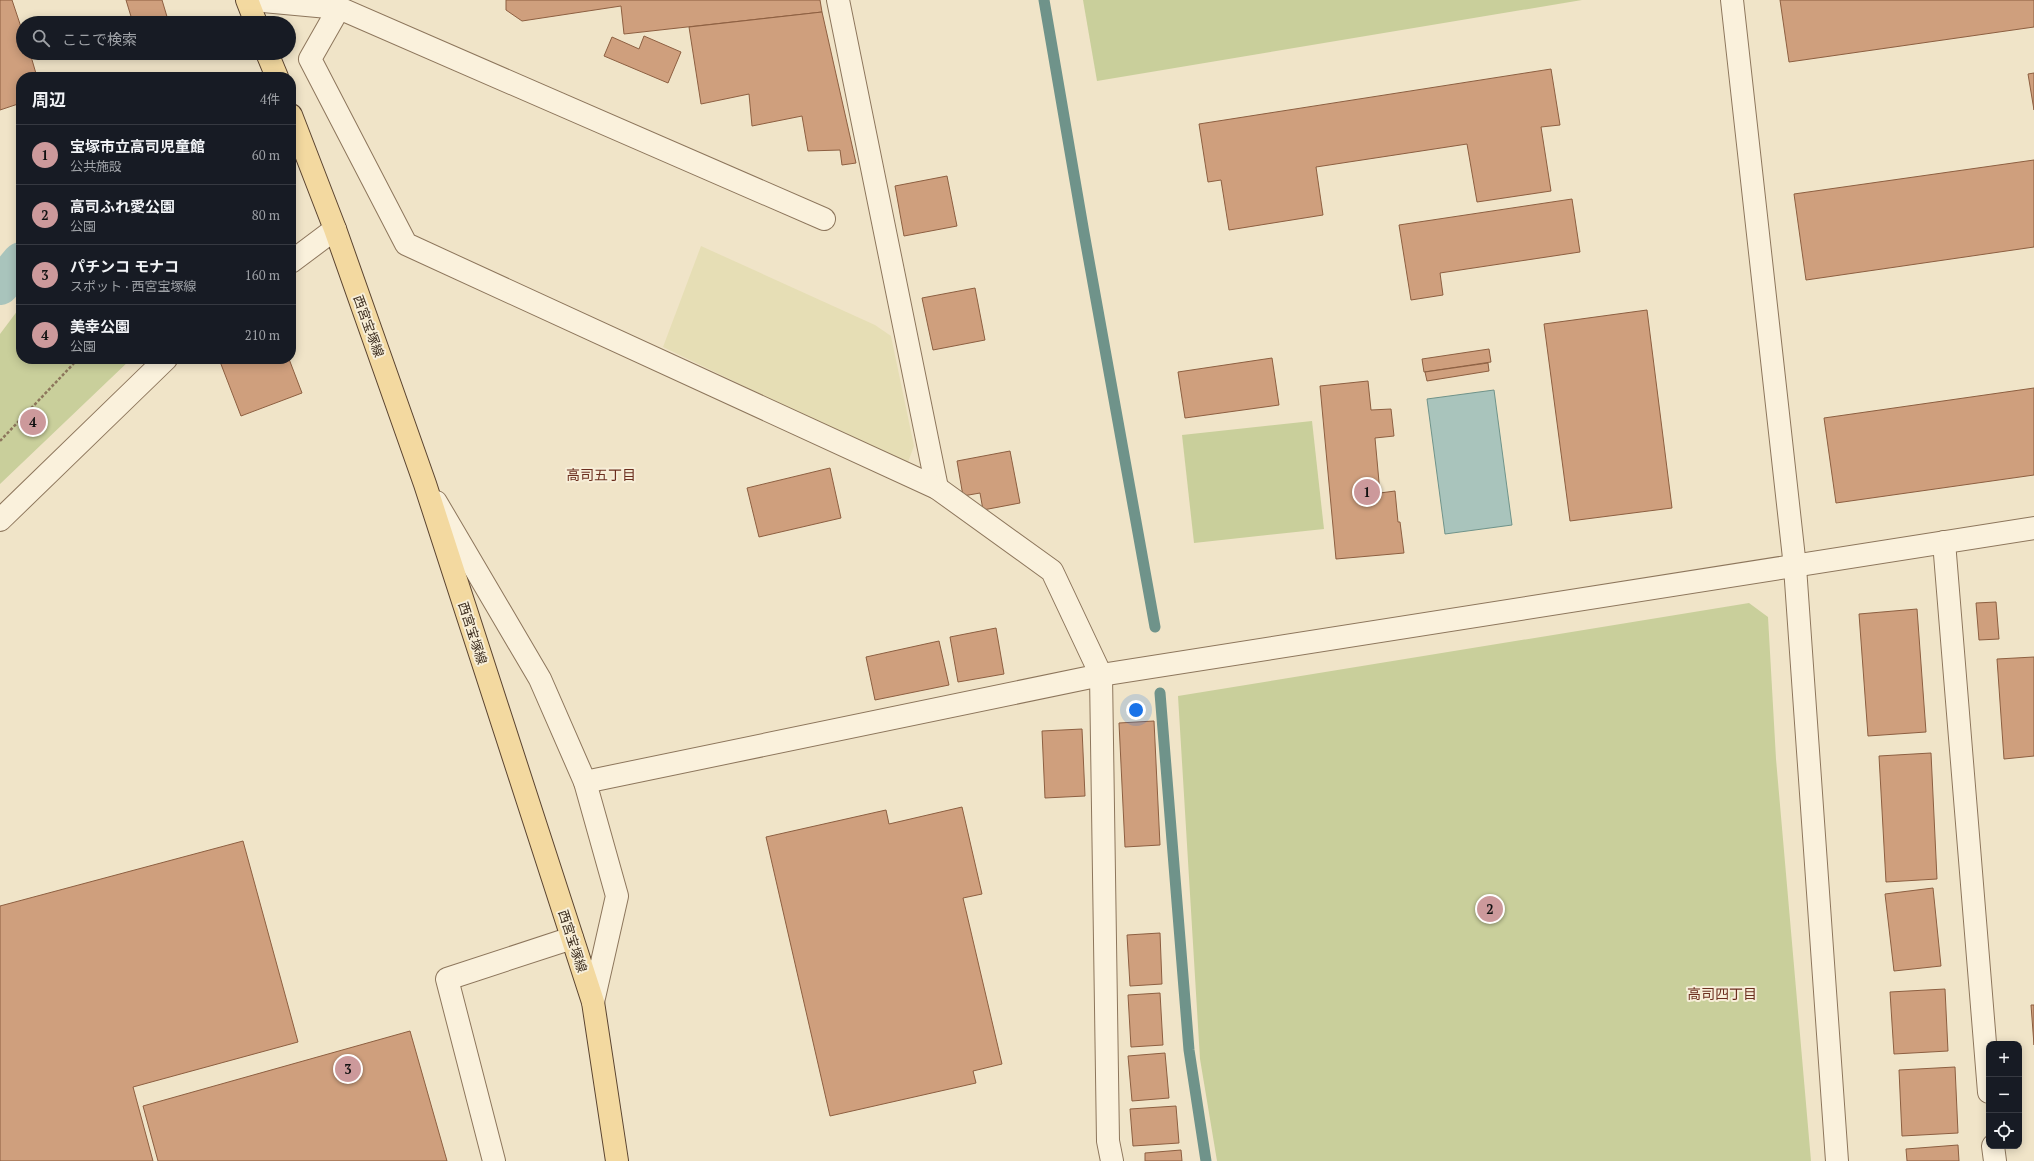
<!DOCTYPE html>
<html lang="ja">
<meta charset="utf-8">
<style>
body{margin:0;font-family:"PT Serif","Noto Sans JP",serif;background:#242831;color:#f1f3f6}
.controls{position:absolute;right:12px;bottom:12px;display:grid;overflow:hidden;border-radius:8px;box-shadow:0 2px 10px #0003}
.controls button{width:36px;height:36px;display:grid;place-items:center;padding:0;border:0;border-bottom:1px solid #363941;background:#171b24;color:#f1f3f6;font:20px sans-serif}
.you{position:absolute;left:1136px;top:710px;width:14px;height:14px;margin:-10px;border:3px solid #fff;border-radius:50%;background:#1a73e8;box-shadow:0 0 0 6px #1a73e833}
.badge{display:grid;place-items:center;width:26px;height:26px;border-radius:50%;background:#cc999b;color:#111;font-size:13px;font-weight:700}
.pin{position:absolute;translate:-50% -50%;border:2px solid #fff;box-shadow:0 1px 4px #0006}
.list{margin:0;padding:0;list-style:none}
h2{display:flex;justify-content:space-between;align-items:center;height:52px;margin:0;padding:0 16px;font-size:17px}
h2 small{font-size:13px;font-weight:400;color:#9ea1a6}
.list li{display:grid;grid-template-columns:26px 1fr auto;gap:12px;align-items:center;box-sizing:border-box;height:60px;padding:0 16px;border-top:1px solid #363941}
.list b{display:block;font-size:15px;white-space:nowrap}
.list p{margin:0;font-size:13px;white-space:nowrap;color:#9ea1a6}
.list em{font-size:13px;font-style:normal;color:#9ea1a6}
.icon{flex:none;width:22px;height:22px;fill:none;stroke:currentColor;stroke-width:2;stroke-linecap:round;stroke-linejoin:round}
.map{position:relative;flex:none;width:2034px;height:1161px;overflow:hidden}
.search{position:absolute;background:#171b24;box-shadow:0 2px 10px #0003;left:16px;top:16px;width:280px;height:44px;display:flex;align-items:center;gap:10px;box-sizing:border-box;padding:0 14px;border-radius:22px;color:#9ea1a6;font-size:15px}
.panel{position:absolute;background:#171b24;box-shadow:0 2px 10px #0003;left:16px;top:72px;width:280px;height:292px;border-radius:16px}
.map>svg:first-child{display:block}
.farmland{fill:#e6deb5}
.green{fill:#c9cf9b}
.water{fill:#a9c4bc;stroke:#6f938a}
.lines{fill:none;stroke-linecap:round;stroke-linejoin:round}
.stream{stroke:#6f938a;stroke-width:11}
.canal{stroke:#a9c4bc;stroke-width:38}
.building{fill:#cf9f7d;stroke:#8d5f41}
.minor-casing{stroke:#8d765c;stroke-width:24}
.major-casing{stroke:#5b4430;stroke-width:24}
.path{stroke:#8d765c;stroke-width:2.5;stroke-dasharray:3 2;stroke-linecap:butt}
.minor{stroke:#faf1dc;stroke-width:22}
.major{stroke:#f3d9a0;stroke-width:22}
.labels{text-anchor:middle;stroke-width:4;stroke-linejoin:round;paint-order:stroke}
.street-label{font-size:13px;fill:#3d2e20;stroke:#f7eed8}
.neighbourhood-label{font-size:14px;fill:#6b2e1e;stroke:#f7eed8}
</style>
<div class="map">
<svg width="2034" height="1161" viewBox="0 0 2034 1161">
<rect width="100%" height="100%" fill="#f0e4c8"/>
<polygon class="farmland" points="701,246 875,325 891,336 914,446 907,465 663,347"/>
<g class="green">
<polygon points="1083,0 1582,0 1097,81"/>
<polygon points="21,306 21,359 131,359 0,484 0,334"/>
<polygon points="1312,421 1324,529 1194,543 1182,435"/>
<polygon points="1749,603 1768,617 1776,759 1811,1161 1217,1161 1200,1059 1178,696"/>
</g>
<polygon class="water" points="1494,390 1512,525 1445,534 1427,399"/>
<g class="lines">
<g class="stream">
<polyline points="1044,0 1084,233 1155,627"/>
<polyline points="1160,693 1189,1050 1206,1161"/>
</g>
<polyline class="canal" points="0,286 21,261"/>
</g>
<g class="building">
<polygon points="0,0 12,0 23,33 23,53 30,53 37,77 21,77 21,103 0,110"/>
<polygon points="126,0 162,0 168,20 158,23 133,23"/>
<polygon points="506,0 820,0 822,12 624,34 621,6 522,21 506,10"/>
<polygon points="1780,0 2034,0 2034,27 1789,62"/>
<polygon points="822,12 856,163 842,165 840,150 808,151 802,116 752,126 749,94 701,104 689,27"/>
<polygon points="644,36 681,52 668,83 604,56 612,37 639,49"/>
<polygon points="1551,69 1560,125 1541,127 1551,191 1477,202 1467,144 1316,167 1323,215 1229,230 1221,180 1208,182 1199,124"/>
<polygon points="2034,73 2034,110 2028,74"/>
<polygon points="2034,160 2034,247 1806,280 1794,194"/>
<polygon points="947,176 957,226 904,236 895,186"/>
<polygon points="1572,199 1580,252 1440,273 1443,295 1411,300 1399,225"/>
<polygon points="975,288 985,340 933,350 922,298"/>
<polygon points="1647,310 1672,508 1570,521 1544,324"/>
<polygon points="1489,349 1491,362 1424,372 1422,359"/>
<polygon points="1272,358 1279,405 1185,418 1178,372"/>
<polygon points="219,359 289,359 302,393 241,416"/>
<polygon points="1488,363 1489,371 1427,381 1425,372"/>
<polygon points="1368,381 1371,410 1391,409 1394,436 1375,438 1380,493 1395,491 1398,522 1400,522 1404,553 1336,559 1320,386"/>
<polygon points="2034,388 2034,475 1836,503 1824,418"/>
<polygon points="1010,451 1020,503 983,510 980,493 963,496 957,461"/>
<polygon points="830,468 841,518 759,537 747,488"/>
<polygon points="1996,602 1999,639 1979,640 1976,603"/>
<polygon points="1917,609 1926,732 1868,736 1859,614"/>
<polygon points="996,628 1004,674 958,682 950,637"/>
<polygon points="939,641 949,685 875,700 866,657"/>
<polygon points="2034,657 2034,756 2004,759 1997,659"/>
<polygon points="1154,721 1160,845 1125,847 1119,723"/>
<polygon points="1082,729 1085,796 1045,798 1042,731"/>
<polygon points="1931,753 1937,879 1886,882 1879,756"/>
<polygon points="962,807 982,894 963,898 1002,1064 973,1071 976,1083 830,1116 766,837 886,810 889,824"/>
<polygon points="243,841 298,1042 133,1087 153,1161 0,1161 0,906"/>
<polygon points="1933,888 1941,966 1894,971 1885,894"/>
<polygon points="1160,933 1162,984 1130,986 1127,935"/>
<polygon points="1945,989 1948,1051 1894,1054 1890,992"/>
<polygon points="1160,993 1163,1045 1131,1047 1128,995"/>
<polygon points="2031,1005 2034,1005 2034,1045"/>
<polygon points="410,1031 447,1161 158,1161 143,1106"/>
<polygon points="1165,1053 1169,1098 1132,1101 1128,1056"/>
<polygon points="1955,1067 1958,1133 1902,1136 1899,1070"/>
<polygon points="1176,1106 1179,1143 1133,1146 1130,1109"/>
<polygon points="1958,1145 1959,1161 1907,1161 1906,1149"/>
<polygon points="1181,1150 1182,1161 1145,1161 1145,1153"/>
</g>
<g class="lines">
<defs>
<g id="minor">
<polyline points="253,0 339,8 824,219"/>
<polyline points="838,0 937,488"/>
<polyline points="1732,0 1795,567 1837,1161"/>
<polyline points="339,8 310,59 406,244 937,488 1052,571 1101,675 1108,1141 1112,1161"/>
<polyline points="291,262 335,229"/>
<polyline points="436,502 540,679 585,782 617,896 593,1002"/>
<polyline points="0,520 166,359"/>
<polyline points="1944,542 1989,1092"/>
<polyline points="585,782 1101,675 2034,528"/>
<polyline points="1993,1146 1995,1161"/>
<polyline points="494,1161 447,979 572,938"/>
</g>
<g id="major">
<polyline points="247,0 256,23"/>
<polyline points="267,53 277,77"/>
<polyline points="291,115 335,229 425,484 593,1002 617,1161"/>
</g>
</defs>
<use href="#minor" class="minor-casing"/>
<use href="#major" class="major-casing"/>
<polyline class="path" points="0,441 78,359"/>
<use href="#minor" class="minor"/>
<use href="#major" class="major"/>
</g>
<g class="labels">
<g class="street-label">
<text transform="translate(369 326) rotate(70)" y="5">西宮宝塚線</text>
<text transform="translate(473 633) rotate(72)" y="5">西宮宝塚線</text>
<text transform="translate(573 941) rotate(72)" y="5">西宮宝塚線</text>
</g>
<g class="neighbourhood-label">
<text x="601" y="480">高司五丁目</text>
<text x="1722" y="999">高司四丁目</text>
</g>
</g>
</svg>
<div class="controls">
<button>+</button>
<button>−</button>
<button><svg class="icon" aria-label="locate" viewBox="0 0 24 24"><circle cx="12" cy="12" r="6"/><path d="M12 2v4M12 18v4M2 12h4M18 12h4"/></svg></button>
</div>
<div class="you"></div>
<div class="pin badge" style="left:1367px;top:492px">1</div>
<div class="pin badge" style="left:1490px;top:909px">2</div>
<div class="pin badge" style="left:348px;top:1069px">3</div>
<div class="pin badge" style="left:33px;top:422px">4</div>
<div class="search"><svg class="icon" aria-label="search" viewBox="0 0 24 24"><circle cx="10" cy="10" r="6"/><path d="M15 15l6 6"/></svg>ここで検索</div>
<section class="panel">
<h2>周辺<small>4件</small></h2>
<ul class="list">
<li><span class="badge">1</span><div><b>宝塚市立高司児童館</b><p>公共施設</p></div><em>60 m</em></li>
<li><span class="badge">2</span><div><b>高司ふれ愛公園</b><p>公園</p></div><em>80 m</em></li>
<li><span class="badge">3</span><div><b>パチンコ モナコ</b><p>スポット · 西宮宝塚線</p></div><em>160 m</em></li>
<li><span class="badge">4</span><div><b>美幸公園</b><p>公園</p></div><em>210 m</em></li>
</ul>
</section>
</div>
